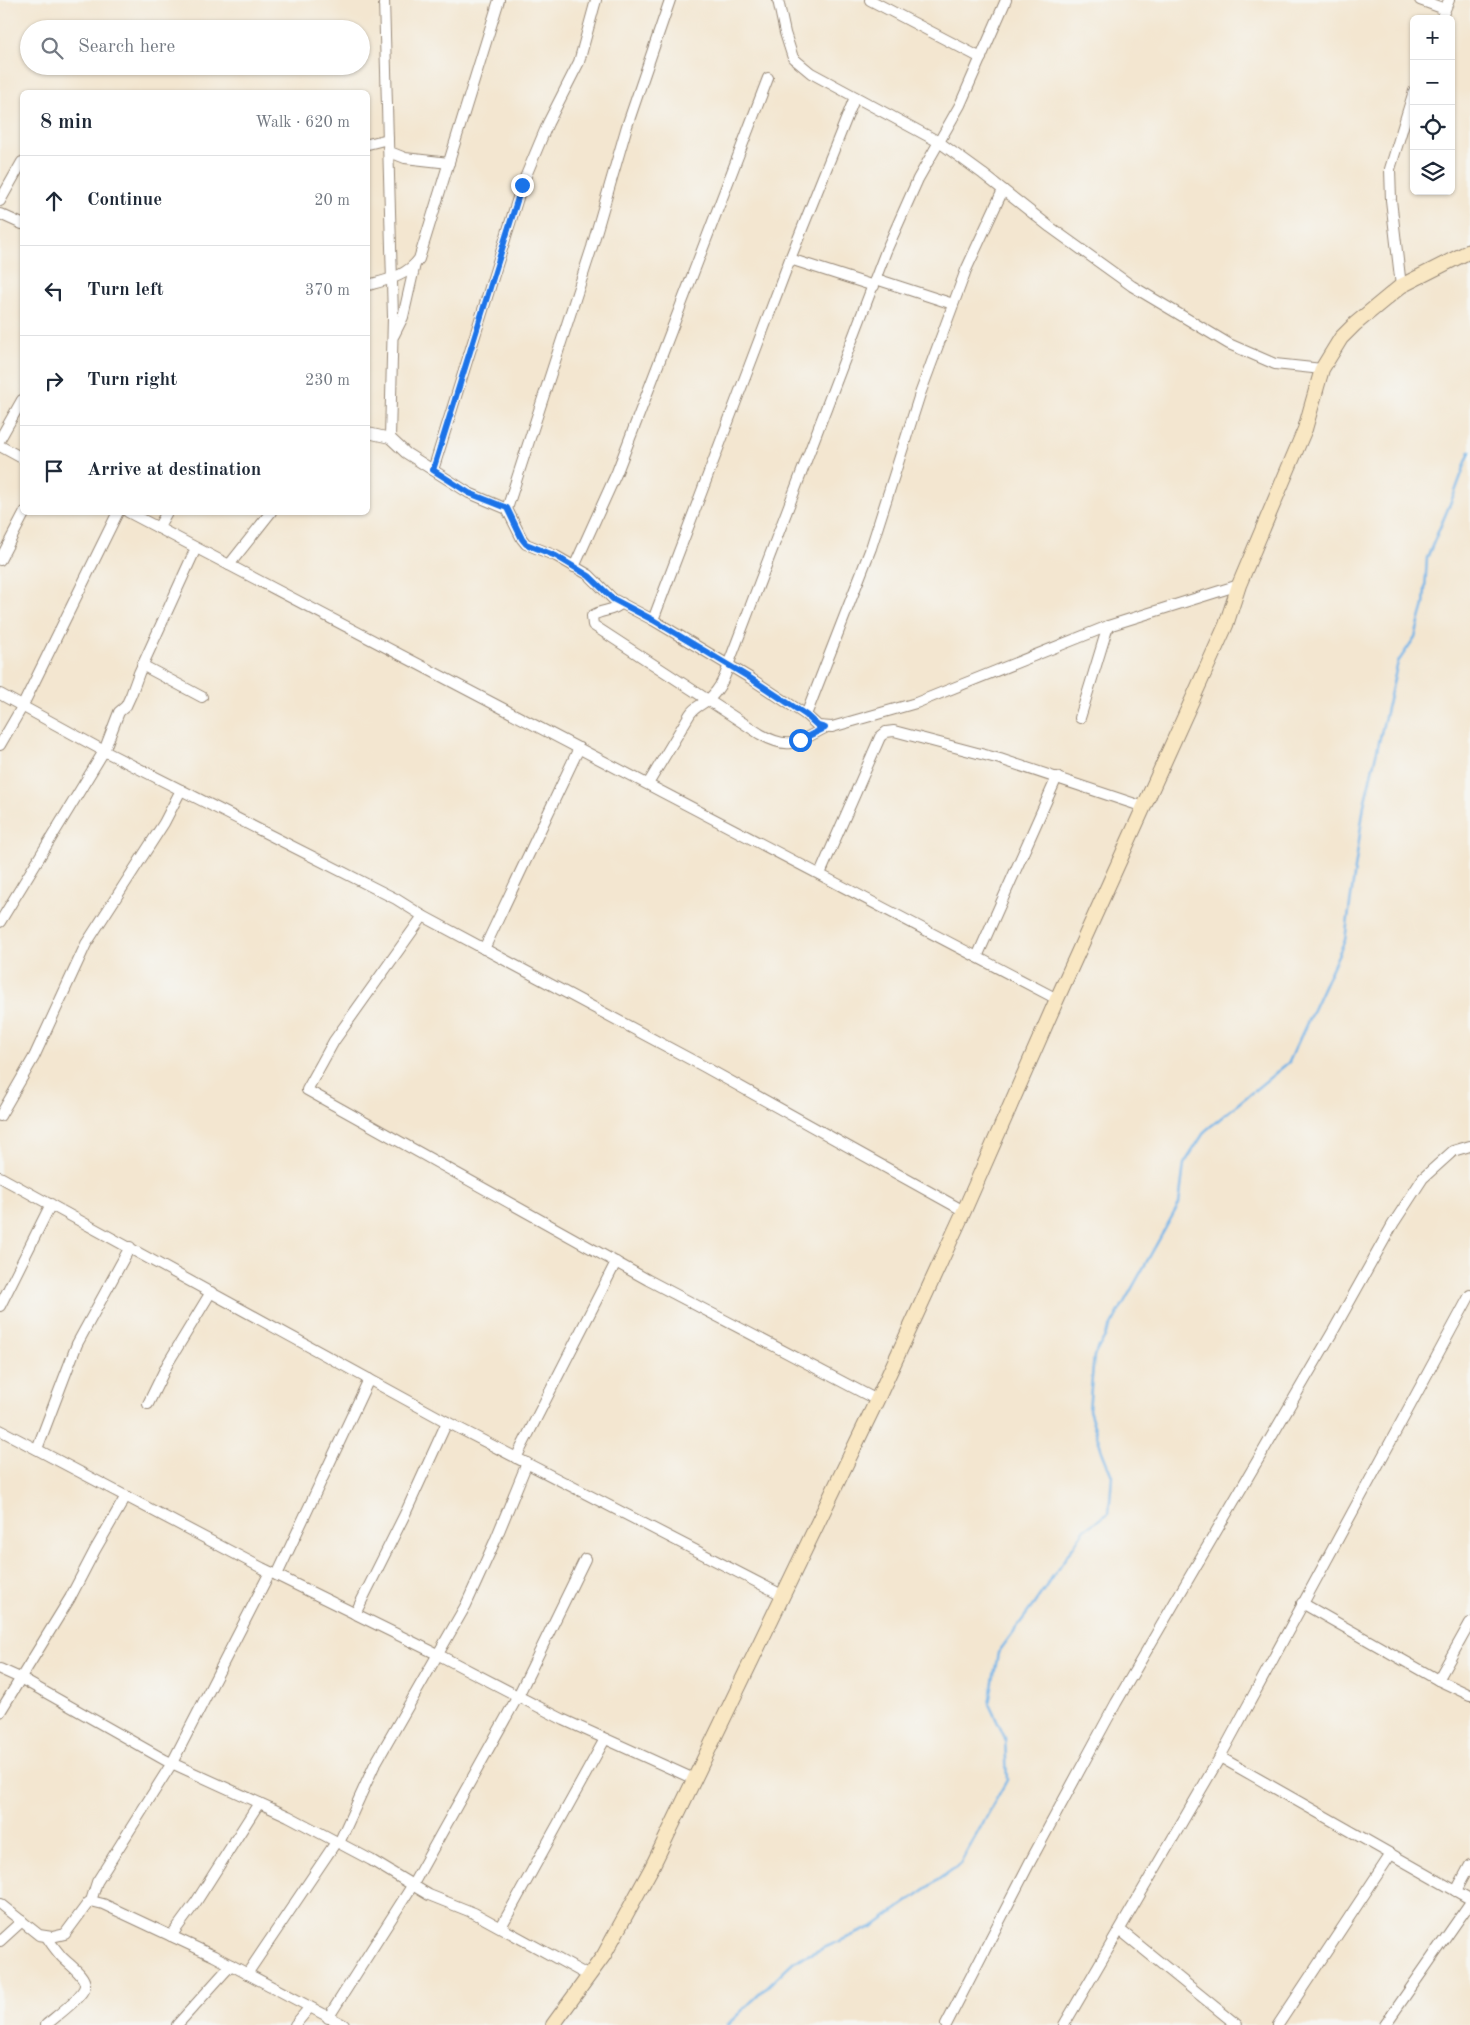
<!DOCTYPE html>
<meta charset="utf-8">
<style>
body{margin:0;font-family:"Old Standard TT",serif;background:#f6f6f7;color:#1f2937}
.controls{position:absolute;right:15px;top:15px;display:grid;overflow:hidden;border-radius:8px;box-shadow:0 1px 4px #0004}
.controls button{width:45px;height:45px;display:grid;place-items:center;padding:0;border:0;border-bottom:1px solid #e0e1e3;background:#fff;color:#1f2937;font:25px sans-serif}
.stop{position:absolute;width:15px;height:15px;margin:-11px;border:4px solid #1a73e8;border-radius:50%;background:#fff}
.stop.end{background:#1a73e8;border-color:#fff;box-shadow:0 1px 5px #0008}
.list{margin:0;padding:0;list-style:none}
h2{display:flex;justify-content:space-between;align-items:center;height:65px;margin:0;padding:0 20px;font-size:21px}
h2 small{font-size:16px;font-weight:400;color:#747a83}
.list li{display:grid;grid-template-columns:32px 1fr auto;gap:15px;align-items:center;box-sizing:border-box;height:90px;padding:0 20px;border-top:1px solid #e0e1e3}
.list b{display:block;font-size:19px;white-space:nowrap}
.list em{font-size:16px;font-style:normal;color:#747a83}
.icon{flex:none;width:28px;height:28px;fill:none;stroke:currentColor;stroke-width:2;stroke-linecap:round;stroke-linejoin:round}
.map{position:relative;flex:none;width:1470px;height:2025px;overflow:hidden}
.search{position:absolute;background:#fff;box-shadow:0 1px 4px #0004;left:20px;top:20px;width:350px;height:55px;display:flex;align-items:center;gap:12px;box-sizing:border-box;padding:0 18px;border-radius:28px;color:#747a83;font-size:19px}
.panel{position:absolute;background:#fff;box-shadow:0 1px 4px #0004;left:20px;top:90px;width:350px;height:425px;border-radius:8px}
.map>svg:first-child{display:block}
.lines{fill:none;stroke-linecap:round;stroke-linejoin:round}
.stream{stroke:#73b3e7;stroke-width:2.5}
.street-casing{stroke:#978877;stroke-width:12}
.secondary-casing{stroke:#978877;stroke-width:16}
.street{stroke:#fff;stroke-width:10}
.secondary{stroke:#f9e7c3;stroke-width:14}
.route{stroke:#1a73e8;stroke-width:6}
</style>
<div class="map">
<svg width="1470" height="2025" viewBox="0 0 1470 2025">
<rect width="100%" height="100%" fill="#f6f6f2"/>
<filter id="ink" filterUnits="userSpaceOnUse"><feTurbulence type="fractalNoise" baseFrequency=".02" numOctaves="2"/><feDisplacementMap in="SourceGraphic" scale="10" xChannelSelector="R" yChannelSelector="G"/><feConvolveMatrix kernelMatrix="1 2 1 2 8 2 1 2 1" color-interpolation-filters="sRGB"/></filter>
<filter id="wash" filterUnits="userSpaceOnUse"><feTurbulence type="fractalNoise" baseFrequency=".0096" numOctaves="4" result="noise"/><feDisplacementMap in="SourceGraphic" scale="20" xChannelSelector="R" yChannelSelector="G"/><feGaussianBlur stdDeviation="1.12" result="paint"/><feColorMatrix in="noise" values="0 0 0 0 0 0 0 0 0 0 0 0 0 0 0 0 0 1.4 0 .05"/><feComposite in="paint" operator="in"/></filter>
<g filter="url(#wash)">
<rect width="100%" height="100%" fill="#f3e6d0"/>
<g class="lines">
<polyline class="stream" points="727,2025 794,1961 874,1926 960,1864 1007,1780 1005,1738 989,1704 998,1653 1034,1604 1085,1529 1109,1513 1112,1476 1103,1454 1089,1410 1094,1356 1179,1204 1184,1164 1205,1131 1289,1062 1345,940 1364,805 1398,662 1415,637 1424,605 1427,558 1455,492 1470,451"/>
</g>
</g>
<g filter="url(#ink)">
<g class="lines">
<defs>
<g id="street">
<polyline points="384,0 393,317 390,438"/>
<polyline points="778,0 785,33 793,58 811,73 939,142 983,174 1050,227 1132,286 1229,344 1275,364 1322,369"/>
<polyline points="870,0 981,58"/>
<polyline points="1420,0 1445,9"/>
<polyline points="1441,19 1449,0"/>
<polyline points="368,144 388,139"/>
<polyline points="390,152 405,158 449,163"/>
<polyline points="0,201 22,162"/>
<polyline points="0,214 22,224"/>
<polyline points="790,259 874,286"/>
<polyline points="876,279 953,304"/>
<path d="M 368,285 C 387,280 407,276 419,259 L 499,0"/>
<polyline points="1401,286 1391,200 1390,169 1414,91"/>
<polyline points="394,335 403,317 415,264"/>
<polyline points="368,433 390,438 406,453 469,493 507,509 522,539 526,544 556,556 589,575 613,599 653,620 750,678 806,715 818,726 832,727 916,703 1108,626 1239,585"/>
<polyline points="0,439 22,400"/>
<polyline points="0,446 22,458"/>
<polyline points="433,470 522,185 548,123 579,62 596,0"/>
<polyline points="507,509 592,247 627,126 670,0"/>
<polyline points="128,512 1057,999"/>
<polyline points="158,528 167,512"/>
<polyline points="0,560 25,512"/>
<polyline points="229,565 271,512"/>
<polyline points="574,567 617,472 768,78"/>
<path d="M 622,603 C 613,612 602,609 592,616 L 593,625 L 760,734 C 790,751 797,742 825,728"/>
<polyline points="653,620 790,259 855,97"/>
<polyline points="142,665 202,697"/>
<polyline points="0,694 104,751 396,899 423,916 703,1066 964,1211"/>
<polyline points="806,715 871,548 920,394 966,270 1003,190"/>
<polyline points="1080,718 1108,626"/>
<polyline points="0,745 22,707 118,512"/>
<path d="M 648,784 L 690,714 C 695,706 702,705 709,699 C 721,688 726,675 730,660 L 886,251 L 918,179 L 960,105 L 1006,0"/>
<polyline points="820,874 880,737 886,732 894,731 1000,759 1144,807"/>
<polyline points="423,916 334,1041 307,1090 648,1280 877,1400"/>
<polyline points="0,922 104,751 119,712 126,706 131,695 139,673 196,548"/>
<polyline points="484,949 579,748"/>
<polyline points="977,957 1057,777"/>
<polyline points="0,1116 34,1057 86,944 164,823 181,790"/>
<polyline points="0,1177 447,1422 782,1595"/>
<polyline points="0,1306 51,1204"/>
<polyline points="148,1404 168,1363 211,1292"/>
<polyline points="0,1430 262,1568 437,1654 564,1720 694,1779"/>
<polyline points="37,1449 77,1344 130,1247"/>
<polyline points="516,1458 616,1262"/>
<polyline points="277,1575 369,1379"/>
<polyline points="1302,1603 1438,1680 1470,1695"/>
<polyline points="355,1614 405,1514 447,1422"/>
<polyline points="0,1669 20,1678 165,1760 288,1816 371,1860 429,1895 474,1913 589,1976"/>
<polyline points="1438,1680 1470,1623"/>
<polyline points="0,1712 70,1598 95,1550 126,1496"/>
<polyline points="1220,1757 1470,1899"/>
<polyline points="339,1843 374,1766 466,1605 495,1541 527,1463"/>
<polyline points="1456,1891 1470,1865"/>
<polyline points="91,1901 97,1882 172,1763 270,1572"/>
<polyline points="0,1904 39,1935 52,1937 65,1934 88,1903 91,1901 103,1904 214,1956 344,2025"/>
<polyline points="501,1927 605,1739"/>
<polyline points="1120,1930 1237,2025"/>
<polyline points="171,1936 196,1902 259,1803"/>
<polyline points="0,1941 22,1921"/>
<polyline points="247,1974 336,1842"/>
<polyline points="328,2018 412,1886 518,1696 585,1559"/>
<path d="M 46,2025 C 55,2017 83,1997 85,1986 C 86,1975 68,1964 61,1956 C 56,1950 51,1944 47,1937"/>
<polyline points="177,2025 231,1965"/>
<polyline points="295,2025 309,2008"/>
<polyline points="946,2025 1030,1862 1116,1703 1332,1333 1393,1224 1423,1178 1453,1151 1470,1146"/>
<polyline points="1064,2025 1220,1757 1470,1295"/>
<polyline points="1278,2025 1391,1854"/>
<polyline points="1385,2025 1470,1903"/>
</g>
<polyline id="secondary" points="553,2025 604,1955 652,1867 877,1400 964,1211 1057,999 1226,625 1239,585 1305,429 1322,369 1341,338 1355,324 1401,286 1470,251"/>
</defs>
<use href="#street" class="street-casing"/>
<use href="#secondary" class="secondary-casing"/>
<use href="#street" class="street"/>
<use href="#secondary" class="secondary"/>
</g>
</g>
<g class="lines" filter="url(#ink)">
<polyline class="route" points="522,185 433,470 469,493 507,508 522,539 526,544 556,556 589,576 613,599 653,620 750,678 806,715 818,726 825,728 800,740"/>
</g>
</svg>
<div class="controls">
<button>+</button>
<button>−</button>
<button><svg class="icon" aria-label="locate" viewBox="0 0 24 24"><circle cx="12" cy="12" r="6"/><path d="M12 2v4M12 18v4M2 12h4M18 12h4"/></svg></button>
<button><svg class="icon" aria-label="layers" viewBox="0 0 24 24"><path d="M12 4l9 5-9 5-9-5zM3 14l9 5 9-5"/></svg></button>
</div>
<div class="stop" style="left:800px;top:740px"></div>
<div class="stop end" style="left:522px;top:185px"></div>
<div class="search"><svg class="icon" aria-label="search" viewBox="0 0 24 24"><circle cx="10" cy="10" r="6"/><path d="M15 15l6 6"/></svg>Search here</div>
<section class="panel">
<h2>8 min<small>Walk · 620 m</small></h2>
<ul class="list">
<li><svg class="icon" aria-label="ahead" viewBox="0 0 24 24"><path d="M12 20V5M6 11l6-6 6 6"/></svg><div><b>Continue</b></div><em>20 m</em></li>
<li><svg class="icon" aria-label="left" viewBox="0 0 24 24"><path d="M17 20v-9H6M10 6l-5 5 5 5"/></svg><div><b>Turn left</b></div><em>370 m</em></li>
<li><svg class="icon" aria-label="right" viewBox="0 0 24 24"><path d="M7 20v-9h11M14 6l5 5-5 5"/></svg><div><b>Turn right</b></div><em>230 m</em></li>
<li><svg class="icon" aria-label="arrive" viewBox="0 0 24 24"><path d="M6 21V4h12l-3 4 3 4H6"/></svg><div><b>Arrive at destination</b></div></li>
</ul>
</section>
</div>
